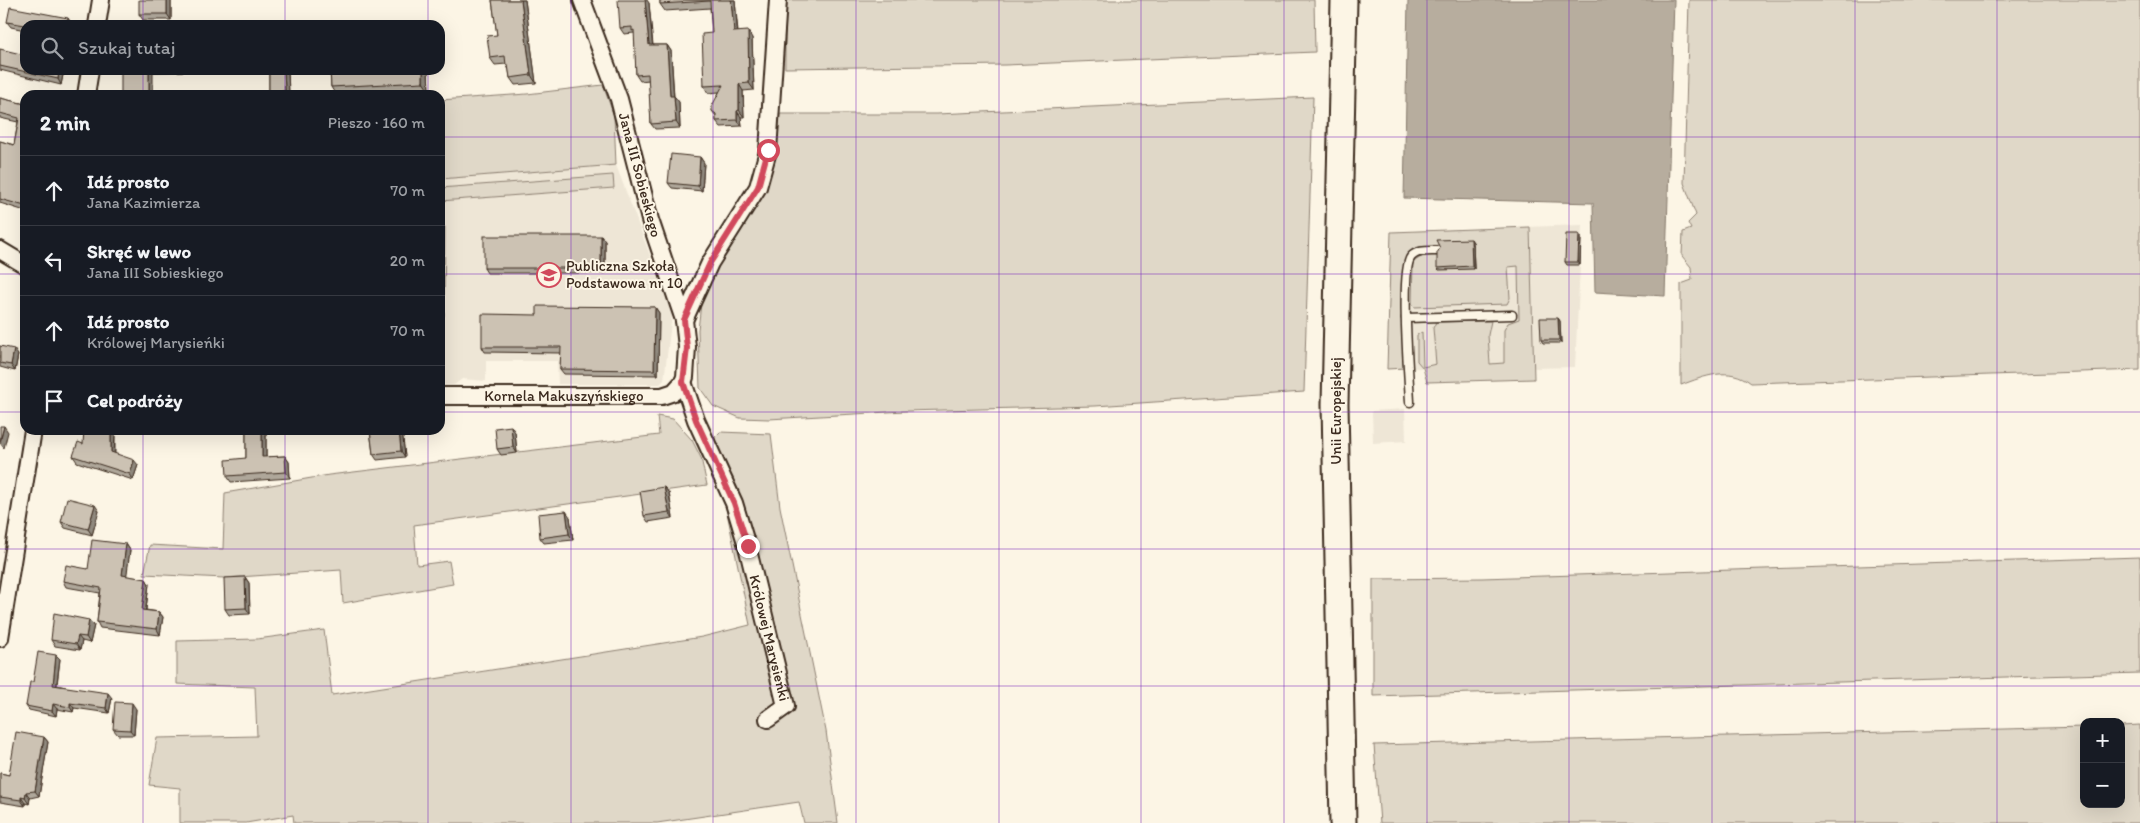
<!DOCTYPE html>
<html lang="pl">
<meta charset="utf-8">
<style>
body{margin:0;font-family:Itim,sans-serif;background:#20242c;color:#f1f3f6}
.controls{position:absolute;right:15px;bottom:15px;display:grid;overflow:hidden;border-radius:10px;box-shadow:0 5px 20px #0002}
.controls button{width:45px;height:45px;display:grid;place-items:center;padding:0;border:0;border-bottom:1px solid #363941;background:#171b24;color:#f1f3f6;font:25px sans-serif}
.stop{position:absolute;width:15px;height:15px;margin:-11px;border:4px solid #d1495b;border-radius:50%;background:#fff}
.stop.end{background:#d1495b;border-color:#fff;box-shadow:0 1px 5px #0008}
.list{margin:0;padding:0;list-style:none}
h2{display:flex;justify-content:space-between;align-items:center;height:65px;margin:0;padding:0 20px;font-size:21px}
h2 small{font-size:16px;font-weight:400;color:#9ea1a6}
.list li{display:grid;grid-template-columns:32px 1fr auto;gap:15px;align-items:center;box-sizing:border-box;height:70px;padding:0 20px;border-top:1px solid #363941}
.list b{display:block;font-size:19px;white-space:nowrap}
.list p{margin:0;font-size:16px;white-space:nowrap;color:#9ea1a6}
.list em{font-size:16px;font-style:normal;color:#9ea1a6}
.icon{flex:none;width:28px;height:28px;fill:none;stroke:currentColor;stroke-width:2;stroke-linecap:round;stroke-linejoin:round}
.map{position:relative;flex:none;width:2140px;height:823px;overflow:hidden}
.search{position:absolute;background:#171b24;box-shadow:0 5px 20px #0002;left:20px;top:20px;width:425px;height:55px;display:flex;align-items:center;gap:12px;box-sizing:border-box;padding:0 18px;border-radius:15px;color:#9ea1a6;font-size:19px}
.panel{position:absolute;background:#171b24;box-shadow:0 5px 20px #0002;left:20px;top:90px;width:425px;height:345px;border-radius:15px}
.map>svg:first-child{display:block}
.built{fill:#eee6d6}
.green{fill:#e0d8c8;stroke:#8e8173}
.water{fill:#b7ad9e;stroke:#85796b}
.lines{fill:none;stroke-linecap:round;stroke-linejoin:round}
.service-casing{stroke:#3b2a1e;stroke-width:11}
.minor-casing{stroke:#3b2a1e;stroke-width:20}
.primary-casing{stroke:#3b2a1e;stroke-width:29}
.service{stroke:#fcf5e5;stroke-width:8}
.minor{stroke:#fcf5e5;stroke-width:16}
.primary{stroke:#fcf5e5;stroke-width:25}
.wall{fill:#afa79a;stroke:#3b2a1e}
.shaded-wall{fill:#8f887d;stroke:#3b2a1e}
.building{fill:#ccc2b3;stroke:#3b2a1e}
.route{stroke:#d1495b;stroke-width:6}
.grid{fill:none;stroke:#7b2cbf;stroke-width:1;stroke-opacity:0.55}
.labels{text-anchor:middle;stroke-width:4;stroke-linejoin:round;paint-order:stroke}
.street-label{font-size:15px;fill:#3b2a1e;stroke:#fcf5e5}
.poi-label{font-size:15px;fill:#3b2a1e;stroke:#fcf5e5;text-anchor:start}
</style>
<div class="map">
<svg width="2140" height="823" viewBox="0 0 2140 823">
<rect width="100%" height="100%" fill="#fcf5e5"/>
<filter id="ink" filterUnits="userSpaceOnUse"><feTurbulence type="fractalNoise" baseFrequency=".02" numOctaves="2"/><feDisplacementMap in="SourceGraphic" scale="10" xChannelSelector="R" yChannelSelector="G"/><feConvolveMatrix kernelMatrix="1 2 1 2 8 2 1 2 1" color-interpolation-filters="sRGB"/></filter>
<g filter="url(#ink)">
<g class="built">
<polygon points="616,165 672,314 664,380 660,384 558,384 557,361 486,361 486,381 462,379 454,385 440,385 440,179"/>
<polygon points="1582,225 1575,367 1534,368 1534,379 1427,382 1423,368 1387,369 1391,232"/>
<polygon points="1405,409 1406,441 1373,443 1372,411"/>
</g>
<g class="green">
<polygon points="785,0 1314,0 1315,52 1005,65 785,68"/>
<path d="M 1689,0 L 2140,0 L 2140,370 L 1751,383 C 1729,366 1705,376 1681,385 L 1681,284 L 1692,280 L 1691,267 L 1682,256 L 1683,232 L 1691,229 L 1688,223 L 1696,215 L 1684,183 Z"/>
<polygon points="603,85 614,116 616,165 440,179 440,100 527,94"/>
<polygon points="1313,97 1304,392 1095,406 905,411 769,419 740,418 713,406 700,388 698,330 702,295 713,272 751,214 766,184 776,155 780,114 937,114"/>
<polygon points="613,175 614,188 440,201 440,188"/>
<polygon points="440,227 445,227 444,316 440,316"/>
<path d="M 1530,227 L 1534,379 L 1427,382 L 1423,368 L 1417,361 L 1417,335 L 1422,332 L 1423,367 L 1436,364 L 1433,328 L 1436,322 L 1491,321 L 1488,335 L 1490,364 L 1504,363 L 1504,330 L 1508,323 L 1519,319 L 1518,266 L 1508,267 L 1510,298 L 1507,304 L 1414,307 L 1412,305 L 1413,263 C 1430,245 1456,262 1474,269 L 1473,242 L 1438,244 L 1438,246 L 1419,247 L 1408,253 L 1403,268 L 1405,368 L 1387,369 L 1391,232 Z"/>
<polygon points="657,416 673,419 692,440 701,458 707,485 414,525 417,565 449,561 453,584 343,603 341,570 224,578 144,574 150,545 223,549 225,493 329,475 659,435"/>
<polygon points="720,432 771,434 780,507 826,731 838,823 804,823 799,802 657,823 294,823 293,815 246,823 180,823 180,788 149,785 157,738 257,736 255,687 177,684 177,641 257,639 324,630 332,695 702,637 750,625 716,459 715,437"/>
<polygon points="2140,557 2140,673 1373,696 1373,579 1482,578"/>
<polygon points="2140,725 2140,823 1380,823 1374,745 2084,727 2084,804 2121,804 2121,726"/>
</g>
<polygon class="water" points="1408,0 1674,0 1665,296 1595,292 1593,203 1404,198"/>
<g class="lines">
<defs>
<g id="service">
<polyline points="1406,318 1512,315"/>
<path d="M 1410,402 C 1409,379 1400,270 1411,257 C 1417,250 1428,251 1437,251"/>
</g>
<g id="minor">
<polyline points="97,25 101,0"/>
<polyline points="86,95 90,70"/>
<polyline points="0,250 25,265"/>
<polyline points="684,320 710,263 758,187 768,151 778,0"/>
<path id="s1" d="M 683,382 L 696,420 L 734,503 L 747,546 L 786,706 L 768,719"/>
<path id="s2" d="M 440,396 L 662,396 L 674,392 L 683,382 L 685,377 L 687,347 L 684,320 L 650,220 L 619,99 L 582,0"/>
<polyline points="0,638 33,430"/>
</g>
<polyline id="primary" points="1343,823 1335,404 1344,0"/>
</defs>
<use href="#service" class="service-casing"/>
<use href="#minor" class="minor-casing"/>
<use href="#primary" class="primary-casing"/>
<use href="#service" class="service"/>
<use href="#minor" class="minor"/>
<use href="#primary" class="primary"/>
</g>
<g class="wall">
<polygon points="171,0 171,20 143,20 139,14"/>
<polygon points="492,0 525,0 536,83 515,85 510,78 509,70 506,64 495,65 490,58 497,35"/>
<polygon points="660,0 735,0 738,32 752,38 754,90 743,91 744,117 741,117 742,126 721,127 716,121 716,116 712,111 719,92 708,93 704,86 712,33 710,8 665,11 660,4"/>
<polygon points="649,3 653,45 667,45 671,51 674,96 679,102 680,128 655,129 651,124 649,80 640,81 636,75 635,34 634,33 624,34 620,28"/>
<polygon points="7,22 72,24 25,25 25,30 11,27"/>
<polygon points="0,49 25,70 64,70 61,85 0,70"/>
<polygon points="121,70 212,70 212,71 153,72"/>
<polygon points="269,70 288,70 289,95 272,95 269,91"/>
<polygon points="330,70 428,70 429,91 336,95 331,87"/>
<polygon points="0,98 25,104 25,211 0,203 0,141 14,145 18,122 0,118"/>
<polygon points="700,157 704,163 702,191 672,188 668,183"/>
<polygon points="1581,237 1580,265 1567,265 1565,262"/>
<polygon points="605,241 605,273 487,273 484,268"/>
<polygon points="1473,242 1474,269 1439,270 1437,268"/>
<polygon points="655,307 659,313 658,375 564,374 560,369 561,353 485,352 482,347 537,315"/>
<polygon points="1558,318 1560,321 1561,343 1543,343 1541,340"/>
<polygon points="0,346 18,355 15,371 0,367"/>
<polygon points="115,430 115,454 138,465 133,480 77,462 73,456 83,444"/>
<polygon points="246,430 266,430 266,457 285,456 289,462 290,478 231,482 227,476 246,458"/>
<polygon points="370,430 402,430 405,457 377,460 373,454"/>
<polygon points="515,432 517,453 501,455 497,449"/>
<polygon points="664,487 669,493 673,518 648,522 644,516"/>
<polygon points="99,511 92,535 65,528 61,522"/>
<polygon points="570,517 573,540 544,543 540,538"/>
<polygon points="126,544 130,550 126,576 146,579 149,584 146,610 159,612 163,617 160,635 100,628 97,622 100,593 66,587 63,581 88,569"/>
<polygon points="245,577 249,583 250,614 229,615 225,609"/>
<polygon points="89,620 94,625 90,643 82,641 80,650 55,646 51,640"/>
<polygon points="56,655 60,659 57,685 112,698 109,713 74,708 73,712 57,709 56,716 29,710 26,706 33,682"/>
<polygon points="136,709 134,735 118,735 113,729"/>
<polygon points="44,737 48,742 39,796 30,798 29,804 25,803 25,806 0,802 0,773 9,775"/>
</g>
<g class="shaded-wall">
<polygon points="167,0 171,0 171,20 167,14"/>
<polygon points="521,0 525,0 536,83 531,75"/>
<polygon points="645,0 647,0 649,3 653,51 649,45"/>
<polygon points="731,0 735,0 738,39 734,32"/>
<polygon points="68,18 72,24 72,25 67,25"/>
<polygon points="748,31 752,38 754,90 749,83"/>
<polygon points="667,45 671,51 674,102 670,96"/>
<polygon points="59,70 64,70 61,85 58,79"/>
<polygon points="149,70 151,70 153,72 153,95 149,95"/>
<polygon points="284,70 288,70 289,95 288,95 285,91"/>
<polygon points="423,70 428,70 429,91 423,82"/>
<polygon points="739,84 743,91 744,117 739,110"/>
<polygon points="674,96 679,102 680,128 676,122"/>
<polygon points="737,111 741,117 742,126 737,120"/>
<polygon points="700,157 704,163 702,191 698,186"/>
<polygon points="1579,234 1581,237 1580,265 1578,262"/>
<polygon points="601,236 605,241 605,273 601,268"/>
<polygon points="1471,239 1473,242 1474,269 1472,266"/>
<polygon points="655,307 659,313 658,375 654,370"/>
<polygon points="1558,318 1560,321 1561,343 1559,340"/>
<polygon points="14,349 18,355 15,371 11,365"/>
<polygon points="4,426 8,432 4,448 0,443"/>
<polygon points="511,426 515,432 517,453 513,447"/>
<polygon points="111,430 115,430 114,458 111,452"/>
<polygon points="262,430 266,430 266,463 262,457"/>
<polygon points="399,430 402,430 405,457 401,451"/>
<polygon points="285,456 289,462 290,478 286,472"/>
<polygon points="134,460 138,465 133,480 130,474"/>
<polygon points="664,487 669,493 673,518 669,512"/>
<polygon points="95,505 99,511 92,535 88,529"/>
<polygon points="566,511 570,517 573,540 569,534"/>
<polygon points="126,544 130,550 126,581 122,575"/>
<polygon points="245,577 249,583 250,614 246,608"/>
<polygon points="146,579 149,584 145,615 142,610"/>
<polygon points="159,612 163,617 160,635 157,629"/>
<polygon points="89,620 94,625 90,643 86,637"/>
<polygon points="78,636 82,641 80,650 76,644"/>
<polygon points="56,655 60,659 56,690 53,685"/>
<polygon points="108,693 112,698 109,713 106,708"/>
<polygon points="70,703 74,708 73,712 70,707"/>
<polygon points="132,703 136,709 134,735 130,730"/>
<polygon points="53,704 57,709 56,716 52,711"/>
<polygon points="44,737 48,742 39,796 35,791"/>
<polygon points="26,792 30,798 29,804 25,798"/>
<polygon points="21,797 25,803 25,806 21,800"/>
</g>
<g class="building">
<rect x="139" y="0" width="28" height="14"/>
<polygon points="492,0 521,0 531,75 510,78 508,65 506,65 505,56 490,58 487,36 497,35"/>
<polygon points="618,0 645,0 649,45 667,45 670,96 674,96 676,122 651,124 648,74 636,75 634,30 632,31 632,27 620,28"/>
<polygon points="660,0 731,0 734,32 748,31 749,83 739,84 739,110 737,111 737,120 716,121 716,114 712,111 712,106 723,85 704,86 702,34 712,33 710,1 660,4"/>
<polygon points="10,7 68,18 67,25 25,25 7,22"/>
<polygon points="0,49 25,55 25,70 59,70 58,79 0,66"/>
<rect x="121" y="70" width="28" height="25"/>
<polygon points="269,70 284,70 285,91 269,91"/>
<polygon points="330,70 423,70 423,82 331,87"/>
<polygon points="0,98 25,104 25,206 0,199 0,141 14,145 19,118 0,113"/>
<polygon points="671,154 700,157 698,186 668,183"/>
<polygon points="1566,234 1579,234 1578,262 1565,262"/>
<rect x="484" y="236" width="117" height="32"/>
<polygon points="1471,239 1472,266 1437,268 1437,253 1440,248 1436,240"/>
<polygon points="537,306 655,307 654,370 560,369 561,347 482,347 482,314 537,315"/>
<polygon points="1540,318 1558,318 1559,340 1541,340"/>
<polygon points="0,346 14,349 11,365 0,363"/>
<polygon points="0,426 4,426 0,441"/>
<polygon points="511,426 513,447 497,449 495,428"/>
<polygon points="84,430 111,430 111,452 134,460 130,474 73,456 78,442 83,444"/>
<polygon points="246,430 262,430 262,457 285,456 286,472 227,476 226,460 246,458"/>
<polygon points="370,430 399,430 401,451 373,454"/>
<polygon points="664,487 669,512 644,516 640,491"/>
<polygon points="67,498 95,505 88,529 61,522"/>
<polygon points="566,511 569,534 540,538 538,514"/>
<polygon points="92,540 126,544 122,575 146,579 142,610 159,612 157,629 97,622 101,588 63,581 66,565 88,569"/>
<polygon points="245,577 246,608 225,609 224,578"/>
<polygon points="54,613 89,620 86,637 78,636 76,644 51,640"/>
<polygon points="38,652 56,655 53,685 108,693 106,708 70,703 70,707 53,704 52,711 26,706 30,682 33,682"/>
<polygon points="115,702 132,703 130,730 113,729"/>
<polygon points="16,732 44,737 35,791 26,792 25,798 21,797 21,800 0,797 0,773 9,775"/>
</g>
</g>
<g class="lines" filter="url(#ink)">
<polyline class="route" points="748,546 734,503 696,420 683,382 687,348 684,320 710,263 758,187 768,150"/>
</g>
<path class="grid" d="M 143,0 L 143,25M 285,0 L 285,25M 428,0 L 428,25M 571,0 L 571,823M 713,0 L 713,823M 856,0 L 856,823M 999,0 L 999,823M 1141,0 L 1141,823M 1284,0 L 1284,823M 1427,0 L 1427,823M 1569,0 L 1569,823M 1712,0 L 1712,823M 1855,0 L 1855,823M 1997,0 L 1997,823M 143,70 L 143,95M 285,70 L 285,95M 428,70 L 428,95M 0,137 L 25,137M 440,137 L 2140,137M 0,274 L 25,274M 440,274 L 2140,274M 0,412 L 25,412M 440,412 L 2140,412M 143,430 L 143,823M 285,430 L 285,823M 428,430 L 428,823M 0,549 L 2140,549M 0,686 L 2140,686"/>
<defs>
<symbol id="school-ring" viewBox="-11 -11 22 22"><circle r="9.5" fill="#fcf5e5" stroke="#d1495b" stroke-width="1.5"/><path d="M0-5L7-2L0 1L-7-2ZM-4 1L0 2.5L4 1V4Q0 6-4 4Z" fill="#d1495b"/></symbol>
</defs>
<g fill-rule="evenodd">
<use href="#school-ring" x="535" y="261" width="28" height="28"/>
</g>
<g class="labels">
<g class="street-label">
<text transform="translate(640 175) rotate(75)" y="5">Jana III Sobieskiego</text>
<text dy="5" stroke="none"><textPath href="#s2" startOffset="124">Kornela Makuszyńskiego</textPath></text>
<text transform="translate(1336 411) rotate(-90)" y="5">Unii Europejskiej</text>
<text dy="5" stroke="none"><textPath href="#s1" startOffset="271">Królowej Marysieńki</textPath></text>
</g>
<g class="poi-label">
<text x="566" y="271">Publiczna Szkoła<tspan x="566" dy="17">Podstawowa nr 10</tspan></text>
</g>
</g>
</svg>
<div class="controls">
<button>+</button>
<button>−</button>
</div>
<div class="stop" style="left:768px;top:150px"></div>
<div class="stop end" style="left:748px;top:546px"></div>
<div class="search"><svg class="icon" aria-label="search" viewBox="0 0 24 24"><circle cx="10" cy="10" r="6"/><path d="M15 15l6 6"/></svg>Szukaj tutaj</div>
<section class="panel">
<h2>2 min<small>Pieszo · 160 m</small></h2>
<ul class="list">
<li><svg class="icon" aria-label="ahead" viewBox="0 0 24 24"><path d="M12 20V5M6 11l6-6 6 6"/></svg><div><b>Idź prosto</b><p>Jana Kazimierza</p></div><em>70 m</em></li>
<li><svg class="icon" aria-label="left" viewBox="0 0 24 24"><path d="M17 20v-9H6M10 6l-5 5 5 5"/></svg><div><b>Skręć w lewo</b><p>Jana III Sobieskiego</p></div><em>20 m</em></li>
<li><svg class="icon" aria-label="ahead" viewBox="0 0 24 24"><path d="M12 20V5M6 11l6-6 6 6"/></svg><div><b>Idź prosto</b><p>Królowej Marysieńki</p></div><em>70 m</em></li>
<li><svg class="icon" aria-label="arrive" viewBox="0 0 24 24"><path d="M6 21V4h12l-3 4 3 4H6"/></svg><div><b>Cel podróży</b></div></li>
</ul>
</section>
</div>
